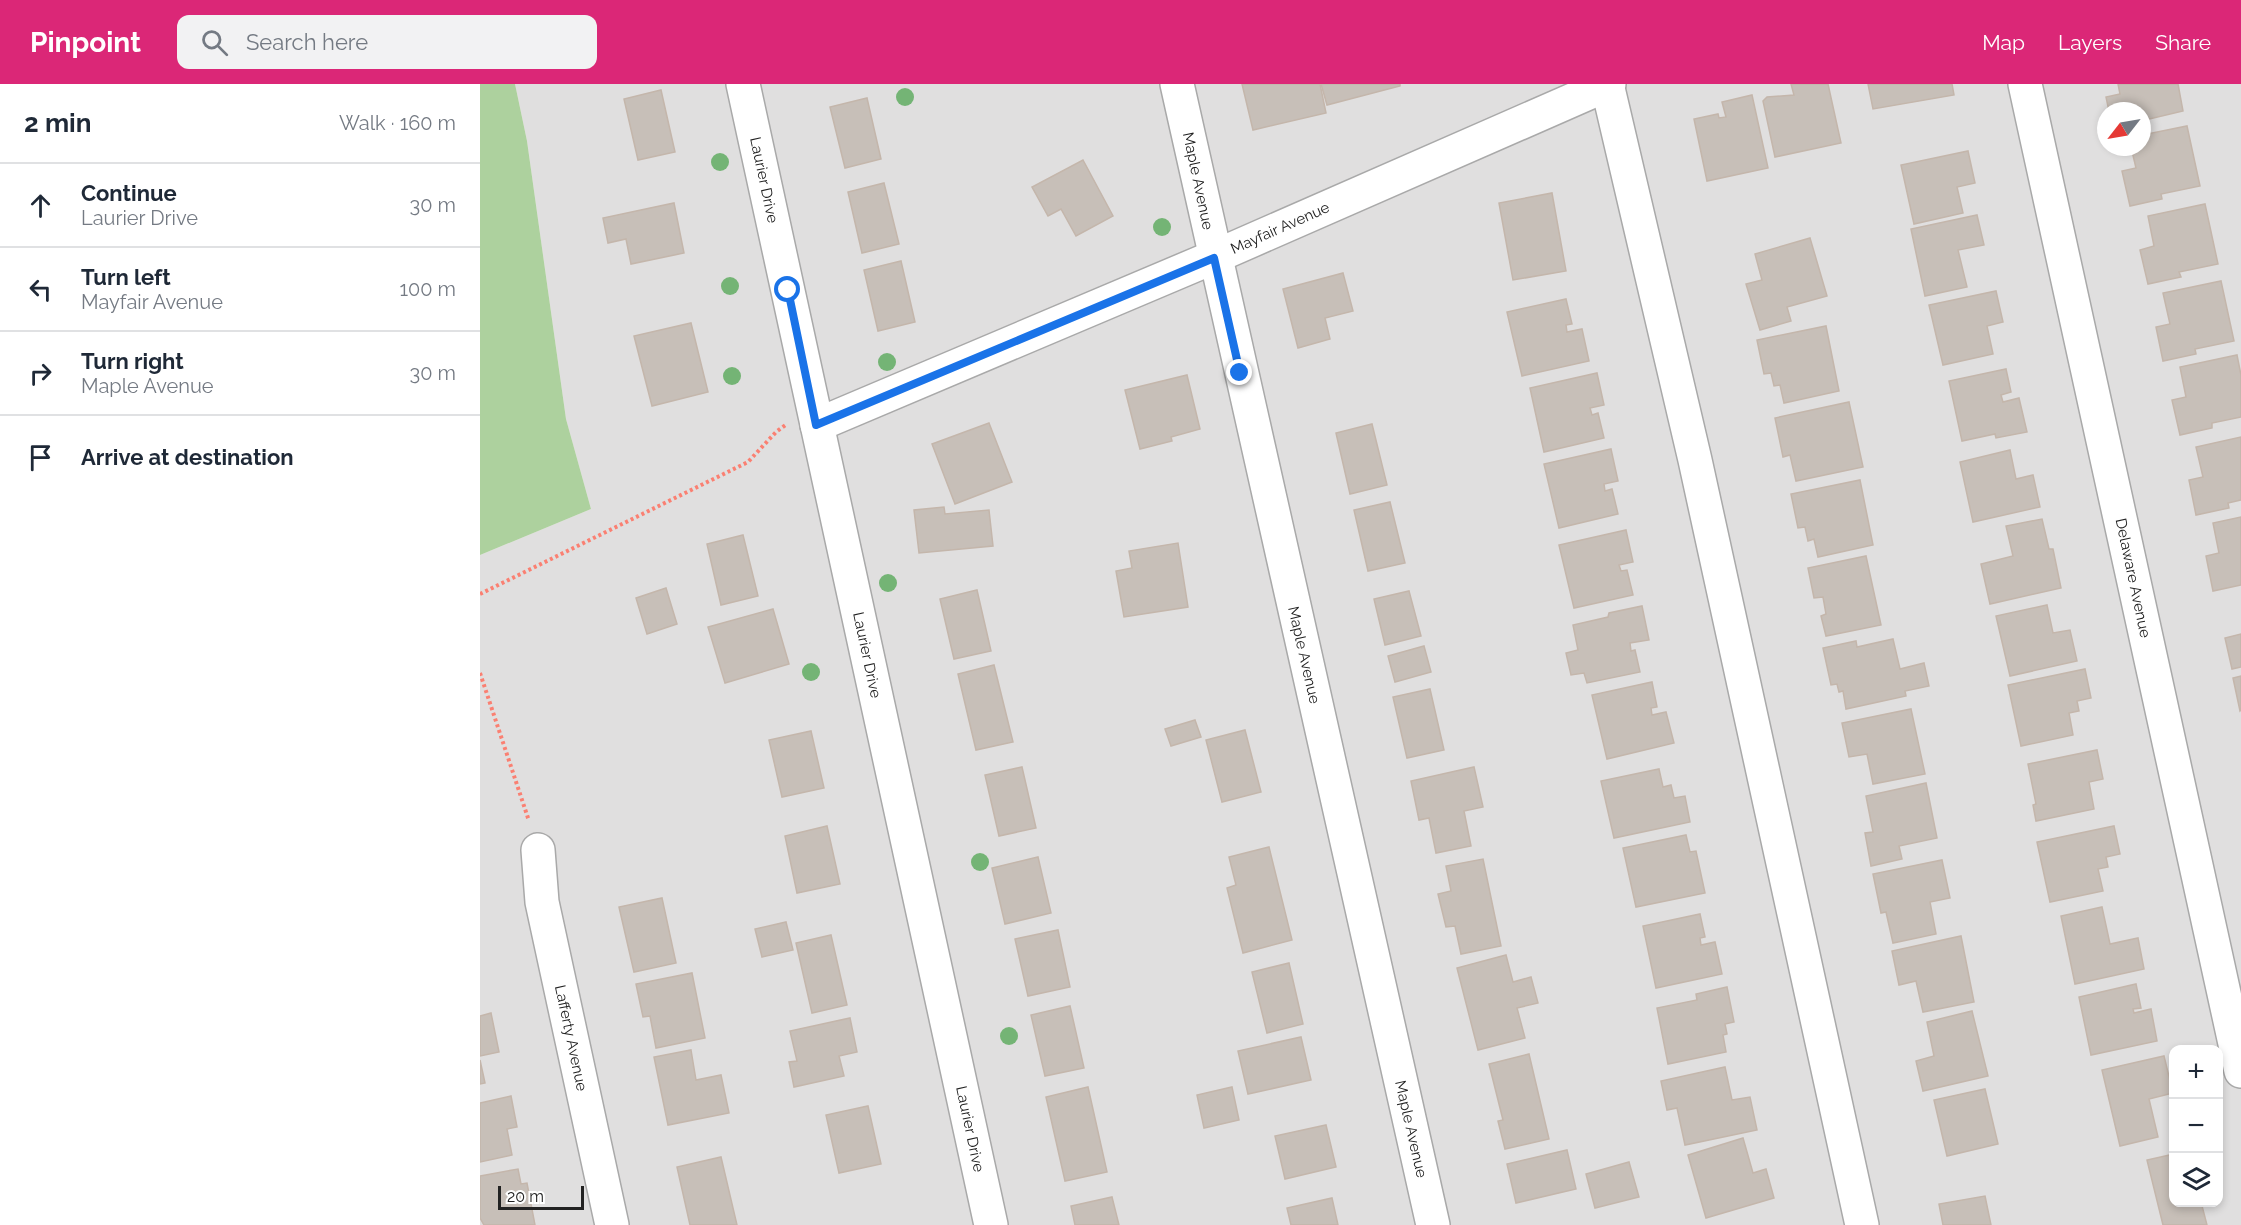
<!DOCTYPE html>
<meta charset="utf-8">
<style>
body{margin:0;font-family:Raleway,sans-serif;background:#f2f2f3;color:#1f2937}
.controls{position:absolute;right:18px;bottom:18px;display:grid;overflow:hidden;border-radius:12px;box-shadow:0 3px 9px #0003}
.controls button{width:54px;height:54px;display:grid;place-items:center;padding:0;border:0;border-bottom:2px solid #e0e1e3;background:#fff;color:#1f2937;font:30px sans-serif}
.compass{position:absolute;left:1617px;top:18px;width:54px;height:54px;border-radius:50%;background:#fff;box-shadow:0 3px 9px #0003;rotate:239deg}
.scale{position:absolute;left:18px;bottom:15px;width:86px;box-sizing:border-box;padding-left:6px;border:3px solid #222;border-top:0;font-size:16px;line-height:21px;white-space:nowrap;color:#222;-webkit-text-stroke:4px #fff;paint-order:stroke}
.stop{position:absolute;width:18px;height:18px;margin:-14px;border:4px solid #1a73e8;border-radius:50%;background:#fff}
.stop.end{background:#1a73e8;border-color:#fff;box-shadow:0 2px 6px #0008}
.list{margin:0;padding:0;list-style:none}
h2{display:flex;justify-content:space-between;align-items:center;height:78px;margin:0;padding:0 24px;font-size:26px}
h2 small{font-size:20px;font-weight:400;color:#747a83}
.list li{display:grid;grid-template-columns:39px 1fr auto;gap:18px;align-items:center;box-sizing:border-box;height:84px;padding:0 24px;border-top:2px solid #e0e1e3}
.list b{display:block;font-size:22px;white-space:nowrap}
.list p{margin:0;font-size:20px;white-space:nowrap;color:#747a83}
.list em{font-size:20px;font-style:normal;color:#747a83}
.icon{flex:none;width:33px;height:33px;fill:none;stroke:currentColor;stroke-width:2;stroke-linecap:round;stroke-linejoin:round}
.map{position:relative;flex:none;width:1761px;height:1141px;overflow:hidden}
header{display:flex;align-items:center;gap:36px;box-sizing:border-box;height:84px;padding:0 30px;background:#db2777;color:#fff}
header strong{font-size:28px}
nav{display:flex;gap:33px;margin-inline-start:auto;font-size:21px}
.search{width:420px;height:54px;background:#f2f2f3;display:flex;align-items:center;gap:15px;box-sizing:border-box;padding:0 21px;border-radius:12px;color:#747a83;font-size:22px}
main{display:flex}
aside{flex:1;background:#fff}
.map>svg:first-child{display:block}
.residential{fill:#e0dfdf;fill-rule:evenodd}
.forest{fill:#add19e}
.building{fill:#c7bfb8;stroke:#c4b6ab;stroke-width:1.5}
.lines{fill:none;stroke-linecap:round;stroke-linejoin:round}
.minor-casing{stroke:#a9a9a9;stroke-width:36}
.path{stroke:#fa8072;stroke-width:4;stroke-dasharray:3 3;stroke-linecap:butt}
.minor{stroke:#fff;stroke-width:33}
.tree{fill:#74b475}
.route{stroke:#1a73e8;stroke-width:8}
.labels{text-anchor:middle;stroke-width:4.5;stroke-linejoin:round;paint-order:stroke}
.street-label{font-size:15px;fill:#222;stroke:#fff}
</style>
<header>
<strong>Pinpoint</strong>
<div class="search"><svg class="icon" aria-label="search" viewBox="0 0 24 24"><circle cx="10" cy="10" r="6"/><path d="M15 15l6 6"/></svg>Search here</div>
<nav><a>Map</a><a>Layers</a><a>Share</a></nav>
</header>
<main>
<aside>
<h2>2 min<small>Walk · 160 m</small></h2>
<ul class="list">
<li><svg class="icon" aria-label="ahead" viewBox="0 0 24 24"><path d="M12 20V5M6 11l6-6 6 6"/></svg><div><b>Continue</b><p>Laurier Drive</p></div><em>30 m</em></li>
<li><svg class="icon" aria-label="left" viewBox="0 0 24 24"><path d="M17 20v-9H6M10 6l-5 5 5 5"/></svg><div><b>Turn left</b><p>Mayfair Avenue</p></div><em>100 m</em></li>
<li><svg class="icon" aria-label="right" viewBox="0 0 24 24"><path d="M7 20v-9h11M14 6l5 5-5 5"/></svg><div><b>Turn right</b><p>Maple Avenue</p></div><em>30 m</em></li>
<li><svg class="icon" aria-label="arrive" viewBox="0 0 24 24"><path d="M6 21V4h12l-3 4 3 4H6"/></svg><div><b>Arrive at destination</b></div></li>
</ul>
</aside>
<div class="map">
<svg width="1761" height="1141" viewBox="0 0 1761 1141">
<rect width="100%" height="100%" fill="#f2efe9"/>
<path class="residential" d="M 35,0 L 1761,0 L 1761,1141 L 0,1141 L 0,471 L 111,425 L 86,335 L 47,57 ZM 1626,27 L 1662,27 L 1662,63 L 1626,63 ZM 1694,966 L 1738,966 L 1738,1118 L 1694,1118 Z"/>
<polygon class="forest" points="0,0 35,0 47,57 86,335 111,425 0,471"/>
<g class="building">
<polygon points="762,0 840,0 846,29 773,46"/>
<polygon points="841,0 920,0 920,2 847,21"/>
<polygon points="1311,0 1348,0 1361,59 1295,73 1283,17 1287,13 1314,11"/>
<polygon points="1388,0 1472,0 1474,11 1393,25"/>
<polygon points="1638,0 1698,0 1703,27 1665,36 1666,41 1662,42 1662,27 1629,27 1626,13 1640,10"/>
<polygon points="181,6 195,68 158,76 144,15"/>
<polygon points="1272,11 1288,84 1227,97 1214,35 1238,30 1239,34 1246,33 1242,18"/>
<polygon points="387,14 401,75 365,84 350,23"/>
<polygon points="1707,42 1720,102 1681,110 1682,115 1650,122 1642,87 1656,84 1651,63 1662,63 1662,51"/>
<polygon points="1488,67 1495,99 1477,103 1483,129 1434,140 1421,81"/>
<polygon points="603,76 633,132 596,152 581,125 568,132 552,103"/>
<polygon points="404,99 419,160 382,169 368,108"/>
<polygon points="1072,109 1086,187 1033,196 1019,119"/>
<polygon points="194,119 204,169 151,180 146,155 128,159 123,134"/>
<polygon points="1725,120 1738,180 1699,188 1701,193 1668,200 1660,166 1674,162 1668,132"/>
<polygon points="1497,131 1504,161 1478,166 1487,203 1445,212 1431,145"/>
<polygon points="1330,154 1347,212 1307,223 1311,237 1280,246 1266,200 1282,196 1275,170"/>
<polygon points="421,177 435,238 398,247 384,186"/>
<polygon points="863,189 873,227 845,234 850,255 818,264 803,205"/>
<polygon points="1741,197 1754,257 1715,265 1716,270 1683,277 1676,243 1690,240 1683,209"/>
<polygon points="1516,207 1523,238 1507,242 1513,270 1463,281 1449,221"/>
<polygon points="1086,215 1092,240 1086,241 1087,248 1102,245 1109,277 1042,292 1027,228"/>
<polygon points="211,239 228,308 172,322 154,252"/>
<polygon points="1346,242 1359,307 1304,319 1300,301 1294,302 1291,289 1284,290 1277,256"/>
<polygon points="1757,271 1761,291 1761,333 1732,339 1732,344 1700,351 1692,316 1706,313 1700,283"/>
<polygon points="1526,285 1531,308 1521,311 1523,318 1539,314 1547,348 1516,354 1515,350 1482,357 1469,297"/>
<polygon points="1117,289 1124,321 1110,324 1112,331 1118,329 1124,354 1064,368 1050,304"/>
<polygon points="707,291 720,345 691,353 692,357 660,365 645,306"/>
<polygon points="1369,318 1383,383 1316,397 1310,371 1303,373 1295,334"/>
<polygon points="509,339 532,398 475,420 452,360"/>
<polygon points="892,340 907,401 870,410 856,349"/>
<polygon points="1761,353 1761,416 1748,419 1749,424 1716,431 1709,396 1723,393 1716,363"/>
<polygon points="1131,365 1138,397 1124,400 1125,407 1132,405 1138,430 1079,444 1064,380"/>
<polygon points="1530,366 1536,395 1553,391 1560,423 1493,438 1480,378"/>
<polygon points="1380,396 1393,461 1338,473 1334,455 1328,457 1325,443 1318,444 1311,410"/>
<polygon points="910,418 925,479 888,487 874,426"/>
<polygon points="464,423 465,430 509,426 513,462 439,469 434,426"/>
<polygon points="1761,433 1761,501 1733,507 1726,472 1739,469 1733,439"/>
<polygon points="1562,435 1569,465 1573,465 1581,504 1510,520 1501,480 1533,472 1526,442"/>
<polygon points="1146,446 1153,478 1139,481 1141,487 1147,486 1153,511 1094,524 1079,461"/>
<polygon points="263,451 278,512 241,521 227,460"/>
<polygon points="698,459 708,523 644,533 636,487 652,484 649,467"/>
<polygon points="1386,472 1401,541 1346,552 1341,532 1346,530 1343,513 1334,514 1328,484"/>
<polygon points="186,504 197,540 167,550 156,514"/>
<polygon points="497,506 511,567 474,575 460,515"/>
<polygon points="929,507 941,552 905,561 894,515"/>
<polygon points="1567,521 1573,549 1590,546 1597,577 1530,592 1516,532"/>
<polygon points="1162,522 1169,556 1150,559 1151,567 1155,566 1160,588 1107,599 1104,589 1091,591 1086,569 1098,566 1093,541 1128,533 1129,529"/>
<polygon points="293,525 309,580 245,599 228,543"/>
<polygon points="1761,550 1761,583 1752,585 1745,554"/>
<polygon points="1413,555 1420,585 1444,579 1449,602 1425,607 1426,612 1366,625 1363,607 1359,608 1357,600 1351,601 1343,564 1376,557 1377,563"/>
<polygon points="944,562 951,588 915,598 908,572"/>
<polygon points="514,581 533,658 496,666 478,590"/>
<polygon points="1605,585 1611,614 1597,617 1599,627 1589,629 1593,651 1541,662 1528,601"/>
<polygon points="1761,592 1761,626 1760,627 1753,594"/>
<polygon points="1172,598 1177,623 1171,624 1172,631 1186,628 1194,659 1127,675 1112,611"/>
<polygon points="950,605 964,666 927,674 913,613"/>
<polygon points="1431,625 1445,690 1393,700 1387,670 1369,673 1362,639"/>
<polygon points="715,636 721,653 691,662 685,645"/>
<polygon points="765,646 781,708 742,718 726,656"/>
<polygon points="331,647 344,704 302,713 289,656"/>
<polygon points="1617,666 1623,695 1609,698 1614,725 1556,737 1553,721 1556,720 1548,680"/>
<polygon points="542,683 556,744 519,752 505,691"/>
<polygon points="994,683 1003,723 984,727 991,762 956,769 949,734 939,736 931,697"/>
<polygon points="1179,685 1183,703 1191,701 1194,714 1205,712 1210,738 1134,754 1121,697"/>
<polygon points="1446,699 1457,754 1419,762 1422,775 1391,782 1385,749 1393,748 1386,712"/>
<polygon points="347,742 360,800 317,809 305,752"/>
<polygon points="1634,742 1640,770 1626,773 1628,783 1618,785 1623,807 1570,818 1557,758"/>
<polygon points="1206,751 1210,768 1216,767 1225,809 1156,823 1143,764"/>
<polygon points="789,763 812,856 763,869 747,804 756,801 749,773"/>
<polygon points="558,773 571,829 525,840 512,784"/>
<polygon points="1003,775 1021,862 981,870 975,842 966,843 958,810 971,807 966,782"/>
<polygon points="1462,776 1470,814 1450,818 1456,850 1413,859 1406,828 1401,829 1393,790"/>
<polygon points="182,814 196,879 154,888 139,823"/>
<polygon points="1622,823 1630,860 1658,854 1664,885 1595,900 1581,832"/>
<polygon points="1220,830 1225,853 1220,854 1221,861 1235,858 1242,890 1176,904 1163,842"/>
<polygon points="306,838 313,866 282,873 275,845"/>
<polygon points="578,846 590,903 548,912 535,855"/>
<polygon points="351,851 367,921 332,929 316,859"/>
<polygon points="1481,852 1494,918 1443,928 1436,897 1419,901 1412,867"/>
<polygon points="1026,871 1033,898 1051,893 1058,919 1037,924 1045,954 998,966 977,884"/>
<polygon points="809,879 823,940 787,949 772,888"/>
<polygon points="212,889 225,954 176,964 170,932 163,933 156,900"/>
<polygon points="1656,900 1661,924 1653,925 1654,929 1671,925 1677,957 1611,971 1599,913"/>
<polygon points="1247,903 1254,938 1245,940 1247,950 1243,951 1246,968 1188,980 1177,924 1217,916 1216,910"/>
<polygon points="590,922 604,984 565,992 551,931"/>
<polygon points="1492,927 1508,992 1443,1007 1436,977 1454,972 1447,938"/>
<polygon points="11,929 19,968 0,972 0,932"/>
<polygon points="370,934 377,968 359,972 364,992 314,1003 309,978 317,977 310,947"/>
<polygon points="821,953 831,996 768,1010 758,967"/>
<polygon points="211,966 216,996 241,991 249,1029 188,1041 174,973"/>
<polygon points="1049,970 1069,1055 1025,1065 1018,1037 1023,1036 1009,980"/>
<polygon points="1684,972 1693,1009 1669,1015 1678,1053 1640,1062 1622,986"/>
<polygon points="0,976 5,999 0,1000"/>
<polygon points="1245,983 1252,1016 1270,1013 1277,1046 1205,1061 1197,1024 1187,1026 1181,997"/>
<polygon points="608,1003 627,1088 585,1097 566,1013"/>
<polygon points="752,1003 759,1036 724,1044 717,1011"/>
<polygon points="1505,1005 1518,1060 1467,1072 1454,1016"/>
<polygon points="31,1012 37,1043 27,1045 32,1071 0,1078 0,1019"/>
<polygon points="388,1022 401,1080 359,1089 346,1031"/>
<polygon points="846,1041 856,1083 805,1095 795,1052"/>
<polygon points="1263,1054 1273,1089 1286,1085 1294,1114 1226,1134 1208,1071"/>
<polygon points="1087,1066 1096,1105 1036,1119 1027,1080"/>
<polygon points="1694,1070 1694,1118 1721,1118 1727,1141 1683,1141 1667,1076"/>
<polygon points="241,1073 257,1141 210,1141 197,1083"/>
<polygon points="1149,1078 1159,1113 1115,1124 1106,1090"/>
<polygon points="38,1085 41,1100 47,1099 55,1141 4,1141 0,1134 0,1092"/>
<polygon points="1505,1112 1511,1141 1463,1141 1459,1120"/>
<polygon points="632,1113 639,1141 595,1141 591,1122"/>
<polygon points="852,1114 858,1141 811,1141 807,1124"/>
</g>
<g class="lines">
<defs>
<g id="minor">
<polyline points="263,0 511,1141"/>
<polyline points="697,0 953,1141"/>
<polyline points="1127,0 1215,376 1382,1141"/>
<polyline points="1545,0 1761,987"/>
<polyline points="337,341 734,173 1129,0"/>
<polyline points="58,766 62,818 132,1141"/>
</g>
</defs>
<use href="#minor" class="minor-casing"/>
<g class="path">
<polyline points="0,510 268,378 296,348 307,340"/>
<polyline points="0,589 49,737"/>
</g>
<use href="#minor" class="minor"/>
</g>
<g class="tree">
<circle cx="425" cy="13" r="9"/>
<circle cx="240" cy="78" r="9"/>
<circle cx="682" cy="143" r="9"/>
<circle cx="250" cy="202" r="9"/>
<circle cx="407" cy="278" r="9"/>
<circle cx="252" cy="292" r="9"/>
<circle cx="408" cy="499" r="9"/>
<circle cx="331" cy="588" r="9"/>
<circle cx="500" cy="778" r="9"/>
<circle cx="529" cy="952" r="9"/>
</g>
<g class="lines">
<polyline class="route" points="308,206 336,341 734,174 760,289"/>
</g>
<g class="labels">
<g class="street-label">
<text transform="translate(284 96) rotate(78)" y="5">Laurier Drive</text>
<text transform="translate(718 97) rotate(78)" y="5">Maple Avenue</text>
<text transform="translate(800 144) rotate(-24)" y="5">Mayfair Avenue</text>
<text transform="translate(1653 494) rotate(78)" y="5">Delaware Avenue</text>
<text transform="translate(387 571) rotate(78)" y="5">Laurier Drive</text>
<text transform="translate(824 571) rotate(77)" y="5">Maple Avenue</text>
<text transform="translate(91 954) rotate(78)" y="5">Lafferty Avenue</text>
<text transform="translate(490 1045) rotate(78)" y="5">Laurier Drive</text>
<text transform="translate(931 1045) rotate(77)" y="5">Maple Avenue</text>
</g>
</g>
</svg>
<div class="controls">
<button>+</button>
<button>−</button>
<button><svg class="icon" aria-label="layers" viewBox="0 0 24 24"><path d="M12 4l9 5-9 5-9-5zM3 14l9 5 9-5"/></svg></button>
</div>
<svg class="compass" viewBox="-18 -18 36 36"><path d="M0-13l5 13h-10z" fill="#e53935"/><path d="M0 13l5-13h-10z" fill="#747a83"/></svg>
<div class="scale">20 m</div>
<div class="stop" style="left:308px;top:206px"></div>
<div class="stop end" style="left:760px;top:289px"></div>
</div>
</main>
